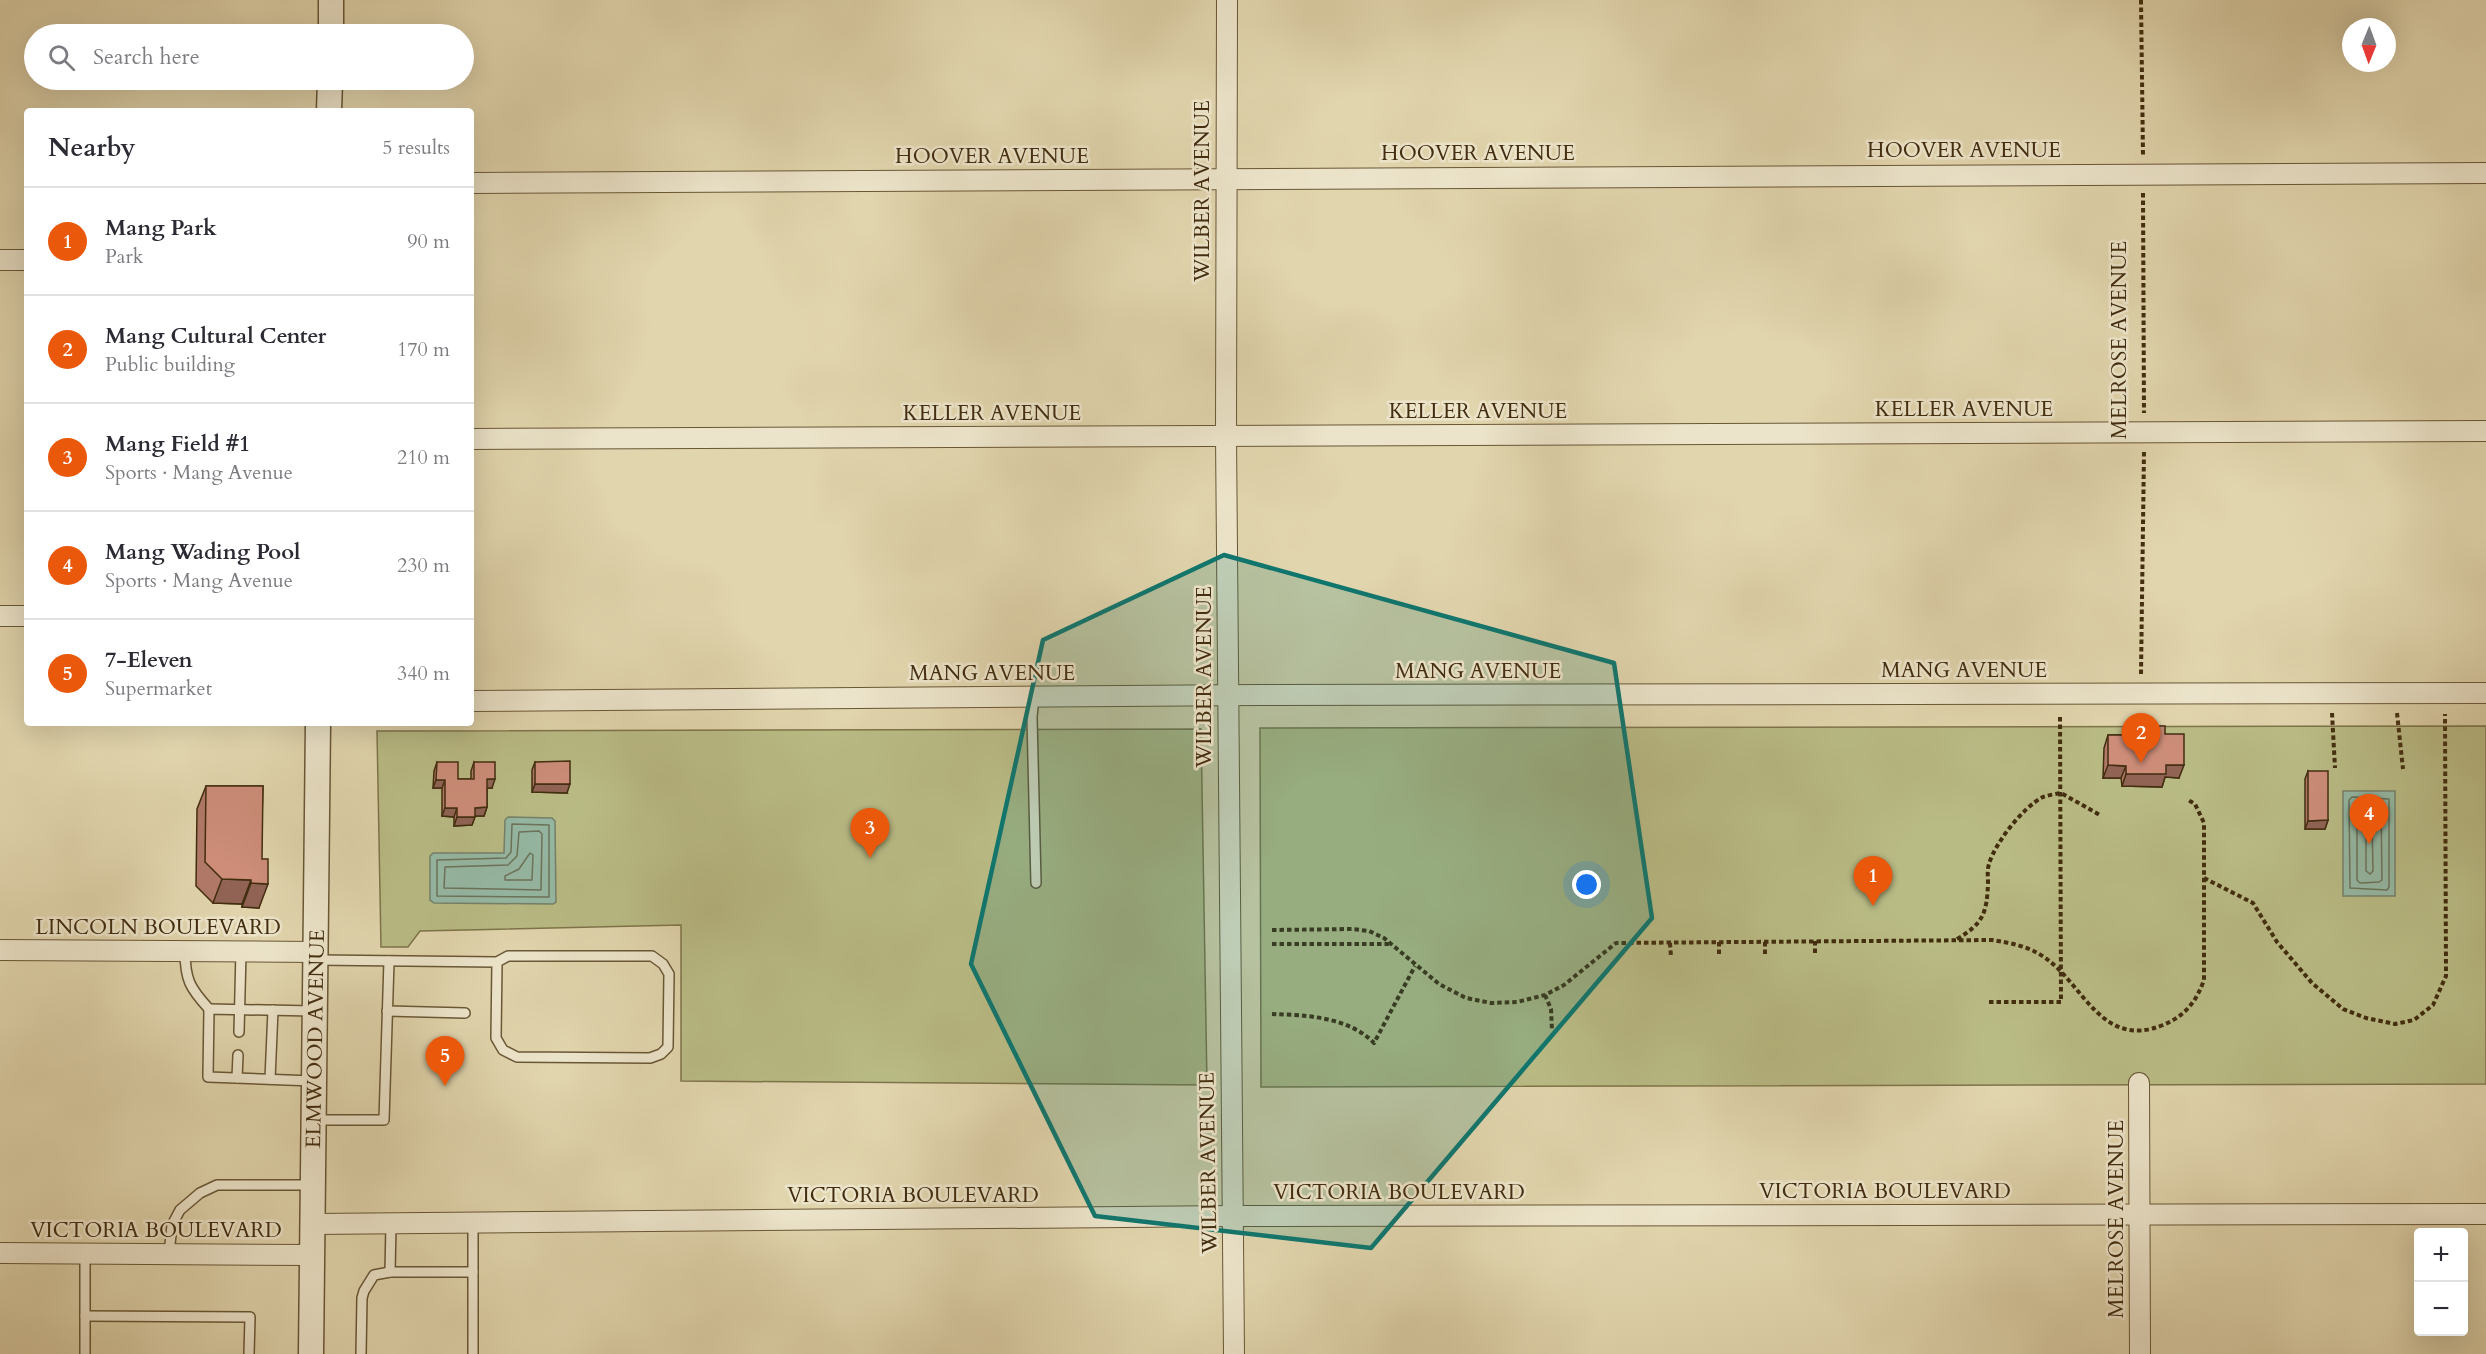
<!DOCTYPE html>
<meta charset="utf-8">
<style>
body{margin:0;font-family:Cardo,serif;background:#f2f2f3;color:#2b2b33}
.controls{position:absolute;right:18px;bottom:18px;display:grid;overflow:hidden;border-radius:6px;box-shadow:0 6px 24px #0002}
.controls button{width:54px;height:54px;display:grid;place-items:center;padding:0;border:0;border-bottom:2px solid #e1e1e2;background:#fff;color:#2b2b33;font:30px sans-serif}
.compass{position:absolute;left:2342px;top:18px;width:54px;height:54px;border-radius:50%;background:#fff;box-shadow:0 6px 24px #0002;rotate:181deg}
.you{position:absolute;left:1587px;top:885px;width:21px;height:21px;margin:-15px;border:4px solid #fff;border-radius:50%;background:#1a73e8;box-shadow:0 0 0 9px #1a73e833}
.badge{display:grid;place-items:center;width:39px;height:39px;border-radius:50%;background:#ea580c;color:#fff;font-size:20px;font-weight:700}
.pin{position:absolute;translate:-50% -50px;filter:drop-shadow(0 2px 3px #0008)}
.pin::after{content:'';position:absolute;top:32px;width:21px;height:18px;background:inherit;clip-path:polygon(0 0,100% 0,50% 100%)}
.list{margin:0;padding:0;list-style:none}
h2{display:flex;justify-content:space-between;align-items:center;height:78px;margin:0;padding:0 24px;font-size:26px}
h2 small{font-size:20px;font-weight:400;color:#7c7c81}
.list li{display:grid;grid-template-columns:39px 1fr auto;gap:18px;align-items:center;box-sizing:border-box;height:108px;padding:0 24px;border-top:2px solid #e1e1e2}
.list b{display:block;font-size:22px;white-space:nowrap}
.list p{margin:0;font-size:20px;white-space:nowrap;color:#7c7c81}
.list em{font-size:20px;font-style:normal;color:#7c7c81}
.icon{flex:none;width:33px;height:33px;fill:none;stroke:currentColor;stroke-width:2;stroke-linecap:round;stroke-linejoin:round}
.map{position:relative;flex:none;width:2486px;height:1354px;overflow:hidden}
.search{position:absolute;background:#fff;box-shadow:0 6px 24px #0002;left:24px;top:24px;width:450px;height:66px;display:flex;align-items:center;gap:15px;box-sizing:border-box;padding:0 21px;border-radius:33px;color:#7c7c81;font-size:22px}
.panel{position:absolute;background:#fff;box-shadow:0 6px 24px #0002;left:24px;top:108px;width:450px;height:618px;border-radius:6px}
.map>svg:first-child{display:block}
.green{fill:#b9bb85;stroke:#7e744a;stroke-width:1.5}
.water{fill:#95b9a5;stroke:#748169;stroke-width:1.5}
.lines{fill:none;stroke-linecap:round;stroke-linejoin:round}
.shore{stroke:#6c735a;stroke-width:1.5}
.service-casing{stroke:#6a5736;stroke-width:12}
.minor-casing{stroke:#6a5736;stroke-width:22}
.tertiary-casing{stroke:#6a5736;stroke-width:27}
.path{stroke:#422d0f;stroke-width:4;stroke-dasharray:4.5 3;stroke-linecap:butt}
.service{stroke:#ece4ca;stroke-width:9}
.minor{stroke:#ece4ca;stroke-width:20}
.tertiary{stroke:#ece4ca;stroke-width:24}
.wall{fill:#b07968;stroke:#422d0f;stroke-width:1.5}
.shaded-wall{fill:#906355;stroke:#422d0f;stroke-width:1.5}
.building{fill:#cd8d79;stroke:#422d0f;stroke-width:1.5}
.marked{fill:#0f766e;fill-opacity:0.2;stroke:#0f766e;stroke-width:4.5;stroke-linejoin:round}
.labels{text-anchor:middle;stroke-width:5;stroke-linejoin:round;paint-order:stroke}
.street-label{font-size:21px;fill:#422d0f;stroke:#ece4ca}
</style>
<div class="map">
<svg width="2486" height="1354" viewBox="0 0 2486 1354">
<rect width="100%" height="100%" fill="#e1d5ad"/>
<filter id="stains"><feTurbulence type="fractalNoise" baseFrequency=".00333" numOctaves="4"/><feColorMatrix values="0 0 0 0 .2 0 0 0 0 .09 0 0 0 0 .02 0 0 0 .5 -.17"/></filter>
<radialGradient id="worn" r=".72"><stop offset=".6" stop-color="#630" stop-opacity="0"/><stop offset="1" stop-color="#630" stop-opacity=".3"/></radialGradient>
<g class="green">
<polygon points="2486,726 2486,1084 1261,1087 1260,728"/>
<polygon points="1201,729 1207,1085 681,1081 681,925 420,931 408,947 381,947 377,731"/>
</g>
<g class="water">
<rect x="2343" y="791" width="52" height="105"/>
<polygon points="508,817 552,818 555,821 556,902 553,904 434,903 430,900 430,856 433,853 504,853 505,820"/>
</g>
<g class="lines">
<g class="shore">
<polygon points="2352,797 2389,799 2389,887 2387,890 2350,888 2349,800"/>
<polygon points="2360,805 2379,805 2381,807 2382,880 2379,882 2360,883 2357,880 2357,808"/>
<polygon points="2369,814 2372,817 2373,871 2370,874 2366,871 2366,817"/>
<polygon points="512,824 549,825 549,897 437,896 437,860 506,858 511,852"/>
<polygon points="539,831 542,834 541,890 444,888 445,867 508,865 517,856 519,832"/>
<polygon points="530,853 533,855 532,880 505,880 505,876 519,869"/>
</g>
<defs>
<g id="service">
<polyline points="1034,697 1032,717 1036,883"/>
<path d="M 185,951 C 185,980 190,988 209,1009"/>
<polyline points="316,960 497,962 496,1038 503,1050 517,1057 650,1058 661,1054 668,1047 669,974 663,964 652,956 508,956 497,962"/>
<polyline points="313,1011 209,1009 208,1077 313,1081"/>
<polyline points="387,1011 465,1013"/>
<polyline points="239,1032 241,952"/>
<polyline points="237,1078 238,1055"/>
<polyline points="270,1079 273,1010"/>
<polyline points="315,1120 384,1120 389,961"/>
<polyline points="473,1223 473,1354"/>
<polyline points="391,1224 390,1272 473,1272"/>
<polyline points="85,1254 85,1354"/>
<polyline points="169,1254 172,1225 180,1210 200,1193 217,1185 313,1185"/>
<polyline points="85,1316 250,1317 249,1354"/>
<polyline points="361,1354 362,1298 364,1291 374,1275 390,1272"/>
</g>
<g id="minor">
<polyline points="1227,0 1226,436 1234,1354"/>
<polyline points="471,183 2486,173"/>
<polyline points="0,260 27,260"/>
<polyline points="471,439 2486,431"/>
<polyline points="0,616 27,616"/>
<polyline points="471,701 1257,695 2486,693"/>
<polyline points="0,950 316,952"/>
<polyline points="2139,1083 2140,1354"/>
<polyline points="312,1224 1233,1216 2486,1214"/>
<polyline points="0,1253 312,1255"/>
</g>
<g id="tertiary">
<polyline points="331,34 331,0"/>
<polyline points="329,111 330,80"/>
<polyline points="311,1354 318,723"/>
</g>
</defs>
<use href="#service" class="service-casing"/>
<use href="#minor" class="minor-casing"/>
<use href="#tertiary" class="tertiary-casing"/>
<g class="path">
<polyline points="2141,0 2143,155"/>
<polyline points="2143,193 2144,413"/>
<polyline points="2141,674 2144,451"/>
<polyline points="2332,713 2335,768"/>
<polyline points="2397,713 2403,769"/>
<polyline points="2204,878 2253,903 2277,942 2312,983 2343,1009 2366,1018 2395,1024 2414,1020 2433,1005 2446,976 2445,714"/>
<path d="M 1272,930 L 1352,929 L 1369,931 L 1384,938 L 1439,984 L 1466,998 L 1491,1003 L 1517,1002 L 1545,995 L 1564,985 L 1616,943 L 1992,940 C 2011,943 2028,946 2044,957 C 2084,984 2101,1050 2163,1025 C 2185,1016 2196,1002 2204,980 L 2204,823 L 2195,804 L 2188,800"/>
<path d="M 1957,939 C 1983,924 1987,913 1988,883 C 1988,877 1987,870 1989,864 C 1995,843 2023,807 2043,797 C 2049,795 2056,794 2061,793 L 2100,815"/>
<polyline points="1815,941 1815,956"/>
<polyline points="1719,942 1719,956"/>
<polyline points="1765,942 1765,956"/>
<polyline points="1670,943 1671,957"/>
<polyline points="1272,944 1391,944"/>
<polyline points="1545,995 1551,1009 1552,1031"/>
<polyline points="1989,1002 2061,1002 2060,714"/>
<path d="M 1272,1014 C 1306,1015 1349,1017 1374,1043 L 1415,966"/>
</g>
<use href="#service" class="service"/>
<use href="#minor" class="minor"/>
<use href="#tertiary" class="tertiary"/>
</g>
<g class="wall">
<polygon points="2128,726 2165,734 2179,778 2165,777 2162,787 2122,786 2121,778 2103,778 2104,748 2108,735 2125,735"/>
<polygon points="437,762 458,779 471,779 471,771 474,762 492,788 487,788 487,807 484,816 475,816 472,825 454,826 454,817 442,816 442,788 433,788 434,771"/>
<polygon points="535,762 567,793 532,792 532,770"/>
<polygon points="2308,771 2328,820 2325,829 2305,829 2305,779"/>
<polygon points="206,786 263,786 259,908 242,907 242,904 213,903 196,886 197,809"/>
</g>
<g class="shaded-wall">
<polygon points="2108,765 2126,766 2121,778 2103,778"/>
<polygon points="2166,765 2184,765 2179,778 2165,777 2162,787 2122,786 2126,774"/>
<polygon points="487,779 495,779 492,788 484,788"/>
<polygon points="436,780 445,780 442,788 433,788"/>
<polygon points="535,784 570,784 567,793 532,792"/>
<polygon points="487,807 484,816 472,816 475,808"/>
<polygon points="445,808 457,808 454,817 442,816"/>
<polygon points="457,817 475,817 472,825 454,826"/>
<polygon points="2328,820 2325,829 2305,829 2308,821"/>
<polygon points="222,879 251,880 242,904 213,903"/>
<polygon points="251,883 268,884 259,908 242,907"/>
</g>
<g class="building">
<polygon points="2128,726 2165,726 2165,734 2184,734 2184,765 2166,765 2166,774 2126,774 2126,766 2108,765 2108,735 2129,735"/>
<polygon points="570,761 570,784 535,784 535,762"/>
<polygon points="437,762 458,762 458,779 474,779 474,762 495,762 495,779 487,779 487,807 475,808 475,817 457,817 457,808 445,808 445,780 436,780"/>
<polygon points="2308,771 2328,771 2328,820 2308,821"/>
<polygon points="206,786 263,786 262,859 268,859 268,884 251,883 251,880 222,879 205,862"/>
</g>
<path class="marked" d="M 1224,555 L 1614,663 L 1652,918 L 1371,1248 L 1095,1216 L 971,964 L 1043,640 Z"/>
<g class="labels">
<g class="street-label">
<text x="1964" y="157">HOOVER AVENUE</text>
<text x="1478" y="160">HOOVER AVENUE</text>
<text x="992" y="163">HOOVER AVENUE</text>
<text transform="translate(1202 191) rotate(-90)" y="7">WILBER AVENUE</text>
<text transform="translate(2119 340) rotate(-90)" y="7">MELROSE AVENUE</text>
<text x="1964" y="416">KELLER AVENUE</text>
<text x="1478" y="418">KELLER AVENUE</text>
<text x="992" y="420">KELLER AVENUE</text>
<text x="1964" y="677">MANG AVENUE</text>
<text x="1478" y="678">MANG AVENUE</text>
<text x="992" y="680">MANG AVENUE</text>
<text transform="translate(1204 677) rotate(-90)" y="7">WILBER AVENUE</text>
<text x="158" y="934">LINCOLN BOULEVARD</text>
<text transform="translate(315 1039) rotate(-89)" y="7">ELMWOOD AVENUE</text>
<text transform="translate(1208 1163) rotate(-91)" y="7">WILBER AVENUE</text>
<text x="1885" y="1198">VICTORIA BOULEVARD</text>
<text x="1399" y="1199">VICTORIA BOULEVARD</text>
<text x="913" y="1202">VICTORIA BOULEVARD</text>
<text transform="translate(2116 1219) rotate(-90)" y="7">MELROSE AVENUE</text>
<text x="156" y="1237">VICTORIA BOULEVARD</text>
</g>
</g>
<rect width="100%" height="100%" filter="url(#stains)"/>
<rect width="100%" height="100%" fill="url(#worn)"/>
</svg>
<div class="controls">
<button>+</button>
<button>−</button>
</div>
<svg class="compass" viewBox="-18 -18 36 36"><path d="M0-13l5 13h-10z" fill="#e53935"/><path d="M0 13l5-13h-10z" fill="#7c7c81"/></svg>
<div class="you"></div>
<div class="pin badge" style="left:1873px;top:906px">1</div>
<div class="pin badge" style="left:2141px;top:763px">2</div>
<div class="pin badge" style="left:870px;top:858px">3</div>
<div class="pin badge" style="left:2369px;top:844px">4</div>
<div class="pin badge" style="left:445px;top:1086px">5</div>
<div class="search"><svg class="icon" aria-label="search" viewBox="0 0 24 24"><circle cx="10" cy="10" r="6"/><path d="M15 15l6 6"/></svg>Search here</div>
<section class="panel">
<h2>Nearby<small>5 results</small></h2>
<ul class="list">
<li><span class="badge">1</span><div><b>Mang Park</b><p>Park</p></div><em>90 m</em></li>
<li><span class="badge">2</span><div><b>Mang Cultural Center</b><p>Public building</p></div><em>170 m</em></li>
<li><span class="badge">3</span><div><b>Mang Field #1</b><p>Sports · Mang Avenue</p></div><em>210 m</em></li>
<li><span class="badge">4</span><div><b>Mang Wading Pool</b><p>Sports · Mang Avenue</p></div><em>230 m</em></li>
<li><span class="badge">5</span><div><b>7-Eleven</b><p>Supermarket</p></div><em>340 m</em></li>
</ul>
</section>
</div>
